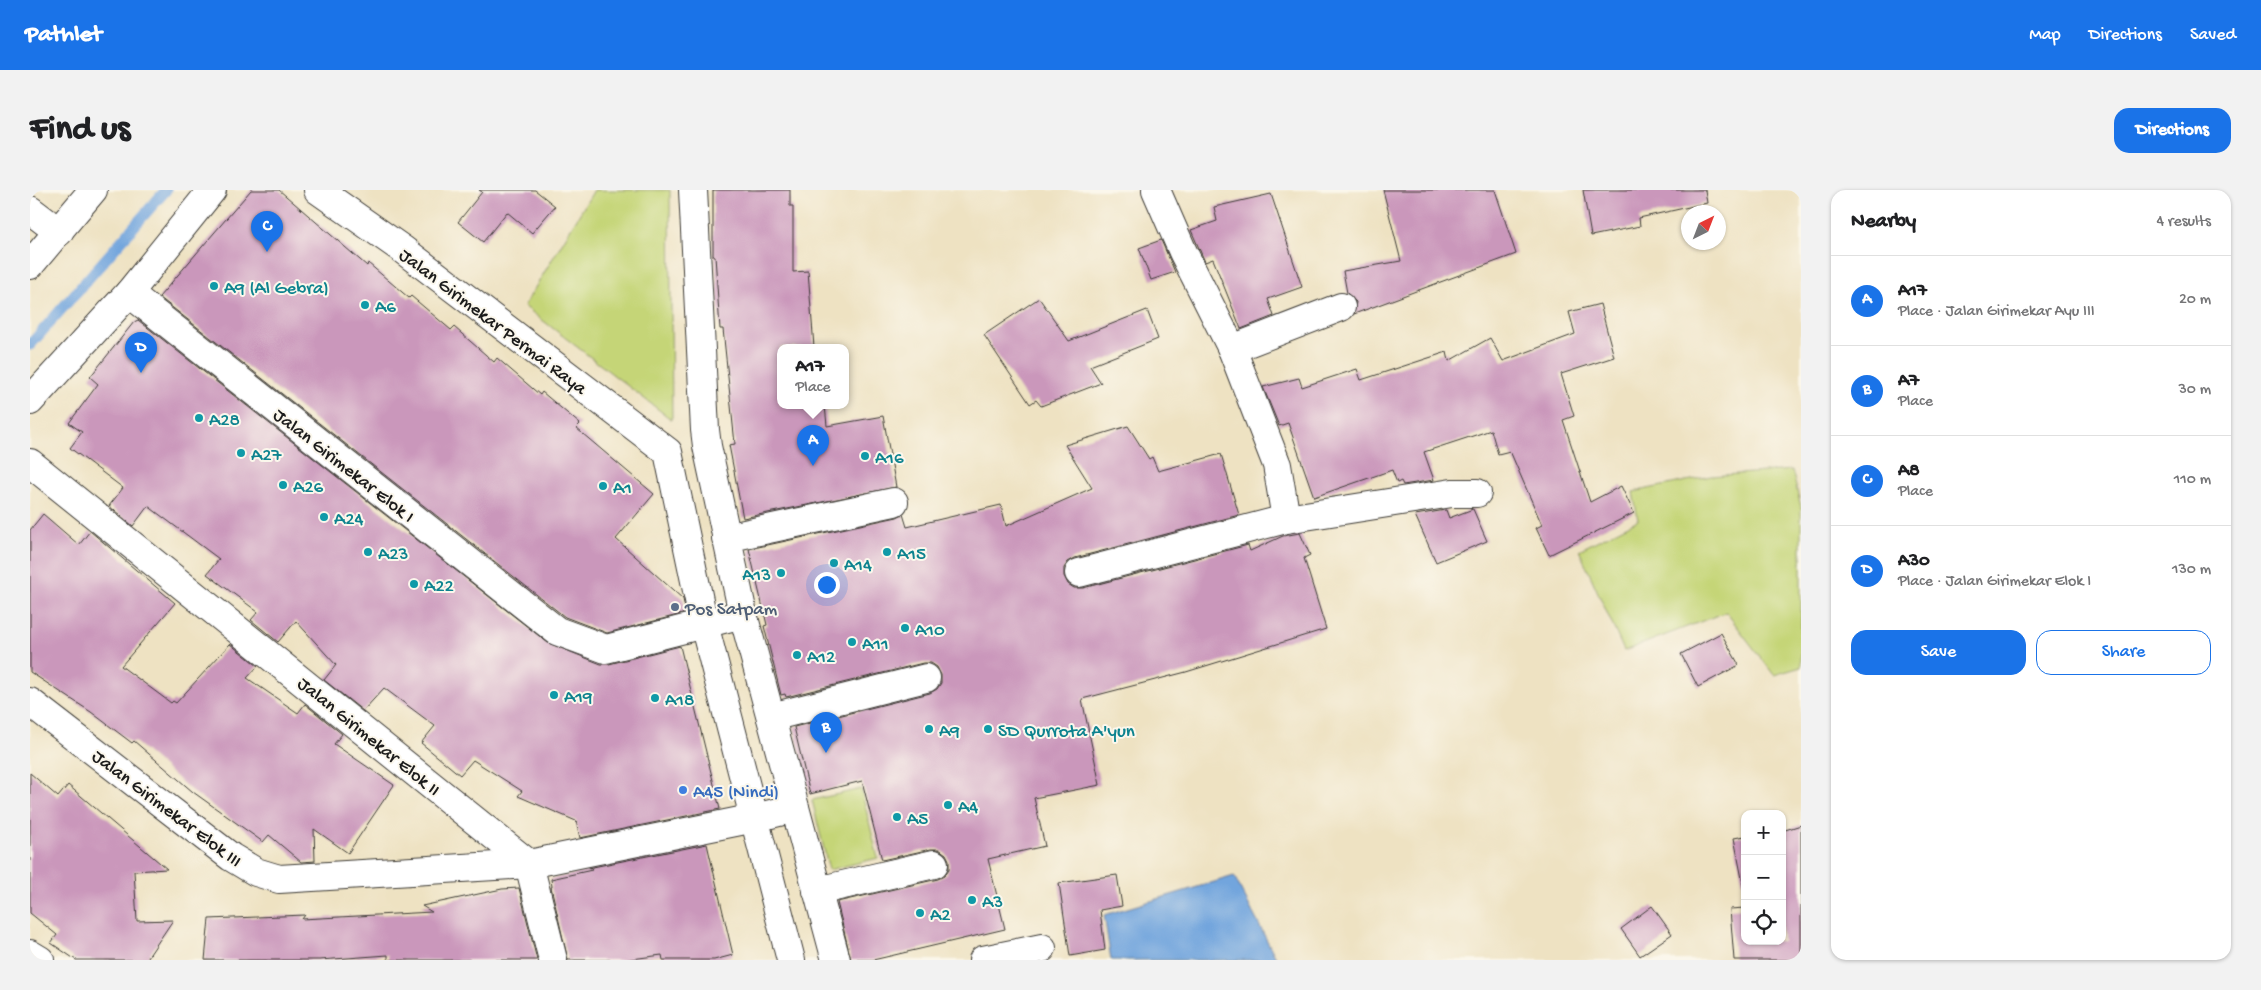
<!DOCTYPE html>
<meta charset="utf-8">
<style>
body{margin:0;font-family:"Gochi Hand",sans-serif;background:#f2f2f2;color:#202124}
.controls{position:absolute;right:15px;bottom:15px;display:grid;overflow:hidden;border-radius:10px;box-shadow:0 1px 4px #0004}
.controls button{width:45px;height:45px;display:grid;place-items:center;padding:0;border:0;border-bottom:1px solid #e0e0e0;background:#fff;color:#202124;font:25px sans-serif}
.compass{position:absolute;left:1651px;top:15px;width:45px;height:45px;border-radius:50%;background:#fff;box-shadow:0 1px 4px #0004;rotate:42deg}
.you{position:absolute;left:796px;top:394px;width:18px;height:18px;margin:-12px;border:4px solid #fff;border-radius:50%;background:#1a73e8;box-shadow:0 0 0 8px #1a73e833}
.badge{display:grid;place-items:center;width:32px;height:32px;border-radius:50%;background:#1a73e8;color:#fff;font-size:16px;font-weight:700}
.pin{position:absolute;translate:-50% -41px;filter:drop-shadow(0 1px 2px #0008)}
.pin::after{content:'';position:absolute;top:26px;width:18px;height:15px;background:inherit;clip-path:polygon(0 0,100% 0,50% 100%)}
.popup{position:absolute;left:747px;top:154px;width:72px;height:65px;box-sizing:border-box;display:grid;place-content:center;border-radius:10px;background:#fff;filter:drop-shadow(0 1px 4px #0005);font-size:16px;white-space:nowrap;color:#757577}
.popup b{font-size:19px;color:#202124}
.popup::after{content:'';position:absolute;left:50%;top:100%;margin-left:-10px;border:10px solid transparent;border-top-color:#fff}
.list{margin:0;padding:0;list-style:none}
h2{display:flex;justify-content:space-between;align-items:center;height:65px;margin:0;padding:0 20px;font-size:21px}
h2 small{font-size:16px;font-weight:400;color:#757577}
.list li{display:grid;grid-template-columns:32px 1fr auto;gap:15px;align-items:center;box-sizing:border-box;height:90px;padding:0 20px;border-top:1px solid #e0e0e0}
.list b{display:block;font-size:19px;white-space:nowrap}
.list p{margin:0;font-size:16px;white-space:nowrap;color:#757577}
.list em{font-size:16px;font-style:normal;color:#757577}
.actions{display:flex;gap:10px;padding:15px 20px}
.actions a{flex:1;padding:11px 0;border:1px solid #1a73e8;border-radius:15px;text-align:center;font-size:18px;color:#1a73e8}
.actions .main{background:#1a73e8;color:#fff}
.icon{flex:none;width:28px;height:28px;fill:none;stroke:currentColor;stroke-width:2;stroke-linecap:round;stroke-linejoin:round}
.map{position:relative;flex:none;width:1771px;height:770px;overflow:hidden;border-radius:15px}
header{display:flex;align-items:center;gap:30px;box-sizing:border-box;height:70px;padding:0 25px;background:#1a73e8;color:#fff}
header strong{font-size:24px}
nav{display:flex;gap:28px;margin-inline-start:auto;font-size:18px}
.intro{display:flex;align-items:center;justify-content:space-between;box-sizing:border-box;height:120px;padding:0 30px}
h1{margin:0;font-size:35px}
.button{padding:12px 22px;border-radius:15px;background:#1a73e8;color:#fff;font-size:18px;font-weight:700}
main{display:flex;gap:30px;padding:0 30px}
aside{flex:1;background:#fff;border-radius:15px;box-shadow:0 1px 4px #0004}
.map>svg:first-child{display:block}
.green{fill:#c5d577;stroke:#70784a}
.water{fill:#72a5dd;stroke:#47607c}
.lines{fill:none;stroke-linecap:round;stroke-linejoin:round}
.stream{stroke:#72a5dd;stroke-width:11}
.building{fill:#ca97bb}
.minor-casing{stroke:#3c3a35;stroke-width:30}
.minor{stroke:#fff;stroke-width:28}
.culture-dot{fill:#0f9aa8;stroke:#fbf7ec;stroke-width:2}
.service-dot{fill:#5c6f8a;stroke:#fbf7ec;stroke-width:2}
.shop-dot{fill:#3f7fe0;stroke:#fbf7ec;stroke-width:2}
.labels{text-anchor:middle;stroke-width:4;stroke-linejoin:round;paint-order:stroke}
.culture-label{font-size:19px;fill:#0d838f;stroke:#fbf7ec;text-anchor:start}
.street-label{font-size:19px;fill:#1c1c1c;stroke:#fbf7ec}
.service-label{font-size:19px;fill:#4e5e75;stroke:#fbf7ec;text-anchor:start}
.shop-label{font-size:19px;fill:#366cbe;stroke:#fbf7ec;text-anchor:start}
</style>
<header>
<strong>Pathlet</strong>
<nav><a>Map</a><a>Directions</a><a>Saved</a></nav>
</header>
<div class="intro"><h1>Find us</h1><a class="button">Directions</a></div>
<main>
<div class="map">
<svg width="1771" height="770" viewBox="0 0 1771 770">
<rect width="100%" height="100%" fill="#fbf7ec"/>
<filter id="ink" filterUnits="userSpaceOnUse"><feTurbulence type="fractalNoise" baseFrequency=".02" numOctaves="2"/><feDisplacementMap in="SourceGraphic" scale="10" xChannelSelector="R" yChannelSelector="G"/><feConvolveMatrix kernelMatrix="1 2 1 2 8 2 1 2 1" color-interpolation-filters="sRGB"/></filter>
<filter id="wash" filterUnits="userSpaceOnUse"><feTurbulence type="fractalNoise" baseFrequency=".0096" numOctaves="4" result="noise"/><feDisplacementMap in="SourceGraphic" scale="20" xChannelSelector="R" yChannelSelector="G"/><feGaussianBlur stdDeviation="1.12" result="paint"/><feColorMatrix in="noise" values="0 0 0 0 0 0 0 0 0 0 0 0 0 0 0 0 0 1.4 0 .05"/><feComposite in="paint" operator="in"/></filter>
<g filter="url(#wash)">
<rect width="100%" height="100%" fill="#eee2c2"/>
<g class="green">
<polygon points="564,0 640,0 642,230 494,116"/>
<polygon points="1762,280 1771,317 1771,477 1744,485 1696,422 1594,461 1549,360 1608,330 1603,302 1681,286"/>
<polygon points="831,599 848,668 799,680 782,610"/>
</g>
<polygon class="water" points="1204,686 1247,770 1081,770 1074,725"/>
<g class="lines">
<polyline class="stream" points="0,155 136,0"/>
</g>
<g id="blocks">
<g class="building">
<polygon points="221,0 249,0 337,76 338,73 379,108 381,106 421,140 424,137 464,172 467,168 510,205 512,202 550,234 546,238 624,304 586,349 653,409 656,423 577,443 535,427 129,107"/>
<polygon points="449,0 505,0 525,16 502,43 477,22 453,52 428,32 452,2"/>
<polygon points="683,0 760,0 760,16 763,16 763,82 778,81 784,157 750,157 750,215 795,215 797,236 853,226 866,297 713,328 699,255 705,254 693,139 690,139 685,66 683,66"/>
<polygon points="1353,0 1465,0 1486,64 1324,124 1326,112 1317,103 1313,81 1371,71"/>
<polygon points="1553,0 1675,0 1677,13 1609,28 1610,36 1561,46"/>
<polygon points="1241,4 1272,97 1238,109 1244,126 1211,139 1183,69 1175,72 1161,40 1187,31 1184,17"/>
<polygon points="1131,50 1145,82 1121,90 1109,58"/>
<polygon points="1009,108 1039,151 1117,120 1128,149 1060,176 1071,193 1011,216 1006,210 1000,214 954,145"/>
<polygon points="1570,114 1584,167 1531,184 1544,226 1533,230 1560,312 1591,296 1604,323 1519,365 1506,338 1512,335 1480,261 1468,264 1461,240 1394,262 1404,290 1373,295 1371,291 1367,293 1362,280 1284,307 1258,233 1249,236 1233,197 1269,188 1272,197 1327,179 1331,190 1417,162 1419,171 1460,148 1473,171 1545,144 1539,122"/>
<polygon points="108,130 518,453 571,474 579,474 650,456 690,619 550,648 546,631 488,606 492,601 443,570 430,585 391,553 405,536 354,498 333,521 294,490 306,475 266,431 248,452 221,430 228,422 177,384 189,369 118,316 103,336 79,316 93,298 40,258 52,242 39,233 68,194 60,187 104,132"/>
<polygon points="1098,236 1119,269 1122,267 1128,281 1191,264 1209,325 1045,368 1038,372 1034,378 1034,386 1038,394 1044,398 1053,398 1218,355 1220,361 1253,346 1270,343 1280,365 1274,368 1296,439 1156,482 1052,509 1070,595 1004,608 1015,656 958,669 975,739 843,770 821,770 807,712 908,689 914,686 919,679 919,670 916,664 909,659 901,659 852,670 832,591 780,604 764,537 900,503 907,499 911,493 911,485 907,477 901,473 893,473 756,507 755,504 751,505 734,436 737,435 719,359 867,327 873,324 877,337 971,315 976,336 1062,298 1035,255"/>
<polygon points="1443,319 1457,351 1406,372 1385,325 1416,320 1419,328"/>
<polygon points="13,324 49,355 60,341 145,413 91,476 141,513 143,511 146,513 200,454 228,476 217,488 268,523 275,514 312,544 304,554 364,595 318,663 284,639 285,671 271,672 239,645 233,652 163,602 104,551 102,553 61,522 0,482 0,340"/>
<polygon points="1691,443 1709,475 1668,497 1651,464"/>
<polygon points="0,583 28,607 38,595 137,679 104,681 107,731 143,730 116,770 46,770 21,753 27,745 0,723"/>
<polygon points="1771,635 1771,770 1704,770 1700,719 1715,718 1715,751 1752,751 1752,641"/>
<polygon points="1715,646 1715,704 1704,648"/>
<polygon points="677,654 703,765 684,770 633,770 632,765 594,770 538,770 521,697 522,697 521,689 562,680 558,678"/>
<polygon points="1087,685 1092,716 1070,720 1075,760 1040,766 1029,693"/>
<polygon points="489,698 507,770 358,770 358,765 290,770 175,770 179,729 275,725 272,729 402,722 392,716 472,699"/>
<polygon points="1622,716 1642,744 1610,766 1591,739"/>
</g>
</g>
</g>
<g filter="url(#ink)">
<use href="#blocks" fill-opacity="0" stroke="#3c3a35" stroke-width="1"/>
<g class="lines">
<defs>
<g id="minor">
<polyline points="288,0 372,59 638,262 674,434 761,770"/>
<polyline points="663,0 675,240 677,256 713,424 806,770"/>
<polyline points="1126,0 1153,62 1202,159 1247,275 1256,329"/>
<polyline points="0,20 29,42"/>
<polyline points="0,75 63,0"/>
<polyline points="99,103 182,0"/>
<polyline points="1202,159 1311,117"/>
<polyline points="0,211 99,103 527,441 576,459 713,424"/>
<polyline points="0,273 499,674"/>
<polyline points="696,348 864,312"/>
<polyline points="1049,383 1256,329 1422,303 1447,303"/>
<polyline points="0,512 201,667 226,682 249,689 499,674 725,628 765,618"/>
<polyline points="741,527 896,488"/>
<polyline points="499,674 523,770"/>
<polyline points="787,701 904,674"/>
<polyline points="0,764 10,770"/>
<polyline points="953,770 1012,758"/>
</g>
</defs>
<use href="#minor" class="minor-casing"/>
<use href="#minor" class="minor"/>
</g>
</g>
<g class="culture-dot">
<circle cx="184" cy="96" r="5"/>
<circle cx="335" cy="115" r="5"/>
<circle cx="169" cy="228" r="5"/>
<circle cx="211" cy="263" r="5"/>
<circle cx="835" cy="266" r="5"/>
<circle cx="253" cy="295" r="5"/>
<circle cx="573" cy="296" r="5"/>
<circle cx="294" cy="327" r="5"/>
<circle cx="338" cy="362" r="5"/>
<circle cx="857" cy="362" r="5"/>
<circle cx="804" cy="373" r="5"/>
<circle cx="751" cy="383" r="5"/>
<circle cx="384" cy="394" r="5"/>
<circle cx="875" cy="438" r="5"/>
<circle cx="822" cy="452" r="5"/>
<circle cx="767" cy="465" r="5"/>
<circle cx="524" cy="505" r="5"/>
<circle cx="625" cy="508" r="5"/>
<circle cx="899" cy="539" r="5"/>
<circle cx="958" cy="539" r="5"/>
<circle cx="918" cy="615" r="5"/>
<circle cx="867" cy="627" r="5"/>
<circle cx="942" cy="710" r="5"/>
<circle cx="890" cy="723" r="5"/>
</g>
<circle class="service-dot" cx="645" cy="417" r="5"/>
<circle class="shop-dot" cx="653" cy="600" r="5"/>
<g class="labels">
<g class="culture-label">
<text x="194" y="103">A9 (Al Gebra)</text>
<text x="345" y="122">A6</text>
<text x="179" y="235">A28</text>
<text x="221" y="270">A27</text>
<text x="845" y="273">A16</text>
<text x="263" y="302">A26</text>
<text x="583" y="303">A1</text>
<text x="304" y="334">A24</text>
<text x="348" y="369">A23</text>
<text x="867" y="369">A15</text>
<text x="814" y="380">A14</text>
<text x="741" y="390" text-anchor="end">A13</text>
<text x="394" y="401">A22</text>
<text x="885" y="445">A10</text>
<text x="832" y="459">A11</text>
<text x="777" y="472">A12</text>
<text x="534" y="512">A19</text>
<text x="635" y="515">A18</text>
<text x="909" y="546">A9</text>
<text x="968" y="546">SD Qurrota A'yun</text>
<text x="928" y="622">A4</text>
<text x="877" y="634">A5</text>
<text x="952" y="717">A3</text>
<text x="900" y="730">A2</text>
</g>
<g class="street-label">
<text transform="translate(464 130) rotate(37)" y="7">Jalan Girimekar Permai Raya</text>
<text transform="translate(315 274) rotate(38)" y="7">Jalan Girimekar Elok I</text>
<text transform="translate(340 545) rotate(39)" y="7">Jalan Girimekar Elok II</text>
<text transform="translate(138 617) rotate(37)" y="7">Jalan Girimekar Elok III</text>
</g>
<g class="service-label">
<text x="655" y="424">Pos Satpam</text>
</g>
<g class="shop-label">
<text x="663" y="607">A45 (Nindi)</text>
</g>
</g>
</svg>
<div class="controls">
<button>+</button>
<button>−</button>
<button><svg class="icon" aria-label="locate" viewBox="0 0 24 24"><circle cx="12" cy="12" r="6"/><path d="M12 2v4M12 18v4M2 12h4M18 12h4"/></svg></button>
</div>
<svg class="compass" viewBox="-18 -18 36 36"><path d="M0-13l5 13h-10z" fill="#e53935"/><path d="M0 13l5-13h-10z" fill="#757577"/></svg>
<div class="you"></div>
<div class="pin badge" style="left:783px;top:276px">A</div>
<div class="popup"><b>A17</b>Place</div>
<div class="pin badge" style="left:796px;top:563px">B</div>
<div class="pin badge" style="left:237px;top:62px">C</div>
<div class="pin badge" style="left:111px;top:183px">D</div>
</div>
<aside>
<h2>Nearby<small>4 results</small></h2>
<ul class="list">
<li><span class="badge">A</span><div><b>A17</b><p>Place · Jalan Girimekar Ayu III</p></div><em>20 m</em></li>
<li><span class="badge">B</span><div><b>A7</b><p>Place</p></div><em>30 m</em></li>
<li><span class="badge">C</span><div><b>A8</b><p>Place</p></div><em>110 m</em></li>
<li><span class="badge">D</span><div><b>A30</b><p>Place · Jalan Girimekar Elok I</p></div><em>130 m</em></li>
</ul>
<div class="actions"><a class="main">Save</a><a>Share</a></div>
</aside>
</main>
